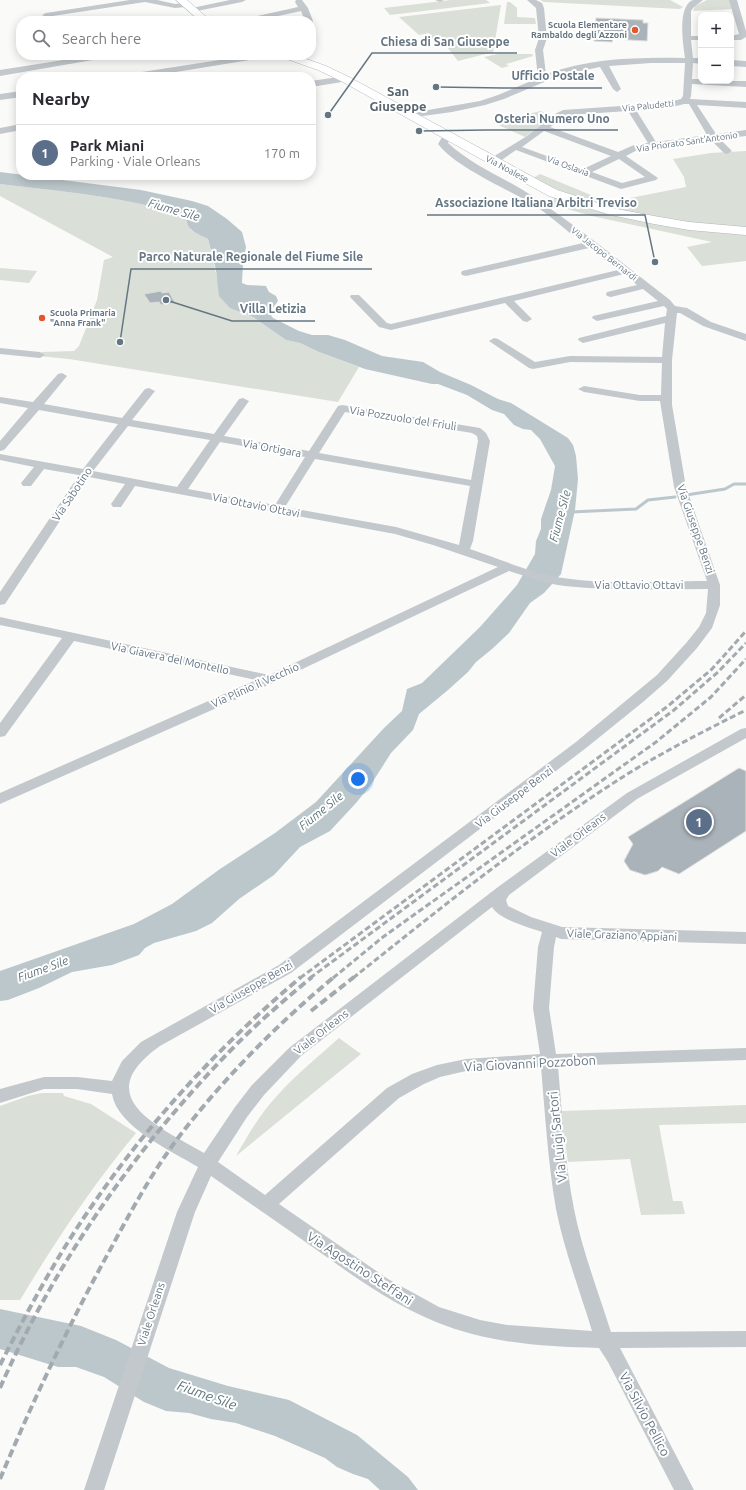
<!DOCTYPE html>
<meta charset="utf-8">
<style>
body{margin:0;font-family:Ubuntu,sans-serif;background:#f2f2f3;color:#2b2b33}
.controls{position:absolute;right:12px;top:12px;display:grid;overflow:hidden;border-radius:8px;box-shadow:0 2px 10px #0003}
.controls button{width:36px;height:36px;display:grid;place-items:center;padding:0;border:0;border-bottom:1px solid #e1e1e2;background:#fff;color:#2b2b33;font:20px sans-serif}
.you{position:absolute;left:358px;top:779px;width:14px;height:14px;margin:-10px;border:3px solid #fff;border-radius:50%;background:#1a73e8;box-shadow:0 0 0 6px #1a73e833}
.badge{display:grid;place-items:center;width:26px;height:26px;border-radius:50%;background:#b45309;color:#fff;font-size:13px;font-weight:700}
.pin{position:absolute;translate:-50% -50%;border:2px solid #fff;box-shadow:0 1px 4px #0006}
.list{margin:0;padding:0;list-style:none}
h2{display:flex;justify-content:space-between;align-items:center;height:52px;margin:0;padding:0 16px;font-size:17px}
h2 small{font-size:13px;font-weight:400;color:#7c7c81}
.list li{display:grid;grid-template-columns:26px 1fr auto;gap:12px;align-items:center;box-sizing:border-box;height:56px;padding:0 16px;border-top:1px solid #e1e1e2}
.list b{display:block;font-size:15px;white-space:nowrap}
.list p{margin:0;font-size:13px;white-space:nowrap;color:#7c7c81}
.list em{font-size:13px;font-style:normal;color:#7c7c81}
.icon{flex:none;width:22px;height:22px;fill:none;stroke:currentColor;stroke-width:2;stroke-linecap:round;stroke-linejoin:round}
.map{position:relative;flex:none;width:746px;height:1490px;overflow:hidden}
.search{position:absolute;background:#fff;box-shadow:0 2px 10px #0003;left:16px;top:16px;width:300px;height:44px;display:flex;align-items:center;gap:10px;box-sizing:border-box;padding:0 14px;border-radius:16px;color:#7c7c81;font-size:15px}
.panel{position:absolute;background:#fff;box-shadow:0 2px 10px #0003;left:16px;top:72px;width:300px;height:108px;border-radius:16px}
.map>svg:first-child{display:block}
.green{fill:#dadfd7}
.water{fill:#bbc7cb}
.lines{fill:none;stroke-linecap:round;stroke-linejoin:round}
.stream{stroke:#bbc7cb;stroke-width:3}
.building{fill:#aab3b9;stroke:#dcdcda}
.major-casing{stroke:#b5babe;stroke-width:1}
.minor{fill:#c3c8cc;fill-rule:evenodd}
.major{fill:#fff;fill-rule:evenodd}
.rail-far1{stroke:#a2aab0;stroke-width:3;stroke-dasharray:6 3;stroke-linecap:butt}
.rail{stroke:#a2aab0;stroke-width:4;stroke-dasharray:8 4;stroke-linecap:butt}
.poi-dot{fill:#e4572e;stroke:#fff;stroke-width:1.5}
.labels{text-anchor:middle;stroke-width:4;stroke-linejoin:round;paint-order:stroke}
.far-poi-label{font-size:9px;font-weight:bold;fill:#657683;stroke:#fff;text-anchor:end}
.far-street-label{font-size:9px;fill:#657683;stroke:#fff}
.street-label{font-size:11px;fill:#657683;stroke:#fff}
.water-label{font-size:12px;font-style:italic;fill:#60757c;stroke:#fff}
.far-district-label{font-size:13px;font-weight:bold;fill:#57646e;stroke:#fff}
.near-street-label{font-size:13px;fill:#657683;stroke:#fff}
.near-water-label{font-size:14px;font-style:italic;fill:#60757c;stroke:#fff}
.leader{fill:none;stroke:#657683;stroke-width:1.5}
.callout-dot{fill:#657683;stroke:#fff;stroke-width:1.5}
.callout-label{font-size:12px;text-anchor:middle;font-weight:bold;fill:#657683;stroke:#fff;stroke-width:4;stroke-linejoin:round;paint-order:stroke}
</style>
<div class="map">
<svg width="746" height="1490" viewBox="0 0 746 1490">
<rect width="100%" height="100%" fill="#fafaf8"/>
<g class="green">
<polygon points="451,0 486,0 490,3 390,15 384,8"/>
<polygon points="540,0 670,0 683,7 680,9 544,2"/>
<polygon points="707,0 731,0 734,9 693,11 695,6"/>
<polygon points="507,2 510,2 517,8 517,17 535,18 536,24 504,24"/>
<polygon points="501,5 493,52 458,61 441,39 433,40 429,33 419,35 399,17"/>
<polygon points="498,54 532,54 533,56 506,64 509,66 502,68 484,57"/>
<polygon points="541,111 552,117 525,137 494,123 510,115 515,117"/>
<path d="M 746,151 L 746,229 C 689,225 620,214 567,193 C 555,189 544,183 533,178 L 540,174 L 608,202 L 633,205 L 630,198 L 686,187 L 684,177 L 673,159 L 711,153 Z"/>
<path d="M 0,184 C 63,192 127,196 188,217 L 191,230 L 208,239 L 218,282 L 240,313 L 253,317 L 286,340 L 300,343 L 319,352 L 359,367 L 338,402 L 69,359 L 39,356 L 42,352 L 74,351 L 79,346 L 97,300 L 104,260 L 113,257 L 0,196 Z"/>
<polygon points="554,194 593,208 746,234 746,261 702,266 687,247 712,242 592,216 553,205"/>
<polygon points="0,268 37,271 29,283 0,280"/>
<path d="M 339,1038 L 361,1054 L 236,1156 C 248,1135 260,1114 276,1097 C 295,1075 318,1057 339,1038 Z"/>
<path d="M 42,1093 L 63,1093 L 64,1096 L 91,1104 L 136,1133 C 92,1186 55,1242 20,1300 L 0,1300 L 0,1106 L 28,1096 Z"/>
<polygon points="746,1105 746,1123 659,1125 673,1201 682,1201 685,1214 641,1215 630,1159 568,1162 561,1111"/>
</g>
<g class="water">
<path d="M 0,172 L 141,190 L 192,201 L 208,206 L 227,219 L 242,232 L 246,247 L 243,263 L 242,283 L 247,285 L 266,286 L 269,292 L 276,296 L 278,301 L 269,313 L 273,318 L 299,331 L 312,335 L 328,335 L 345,340 L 382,356 L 423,362 L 440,372 L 471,385 L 498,399 L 511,403 L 568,438 L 573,445 L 576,456 L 578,479 L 575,510 L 561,574 L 544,593 L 530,603 L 509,633 L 492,649 L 476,662 L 468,672 L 448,690 L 419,714 L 413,730 L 391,753 L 370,786 L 356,803 L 330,831 L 300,847 L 274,875 L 239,899 L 212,923 L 196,931 L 154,943 L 145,948 L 139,955 L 112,965 L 72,972 L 39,988 L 8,1000 L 0,1001 L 0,971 L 134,924 L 172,904 L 220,869 L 275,833 L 316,802 L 384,728 L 402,711 L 407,689 L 422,683 L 480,627 L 517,585 L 535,554 L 536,541 L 541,529 L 541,519 L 551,490 L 555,466 L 540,439 L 531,430 L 523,429 L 514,425 L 504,414 L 492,410 L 467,395 L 438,384 L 432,384 L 365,369 L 319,352 L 300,343 L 286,340 L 253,317 L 230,308 L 219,296 L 216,270 L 208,239 C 198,234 185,230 187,217 C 127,196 63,192 0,184 Z"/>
<polygon points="0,1309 81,1326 116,1340 169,1368 228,1386 289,1400 357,1435 408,1477 418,1490 380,1490 368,1479 353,1474 337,1467 325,1458 275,1436 236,1423 211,1419 189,1413 166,1411 144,1402 104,1377 76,1367 58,1367 0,1349"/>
</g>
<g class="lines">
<g class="stream">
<polyline points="686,495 725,489 734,484 746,484"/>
<polyline points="571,512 636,509 648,500 675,497"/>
</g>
</g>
<g class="building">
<polygon points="596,18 643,20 643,23 648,23 647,41 613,39 612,42 594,41"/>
<polygon points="161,291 162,293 169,292 175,303 161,305 159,302 150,303 144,294"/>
<polygon points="739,768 746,771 746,831 679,874 662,867 658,871 645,875 630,870 624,861 633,844 628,837"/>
</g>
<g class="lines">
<defs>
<g id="major">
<polygon points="176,0 187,0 211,21 200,21"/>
<polygon points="280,55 295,55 326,66 349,77 557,190 617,209 654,216 689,222 746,227 746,235 689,230 654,224 611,215 549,196 479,158 341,81 318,70 281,57"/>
</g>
</defs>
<use href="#major" class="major-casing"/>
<g class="minor">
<polygon points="130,0 157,0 175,4 186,3 190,5 186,7 175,8 145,2 46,17 42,15 46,13"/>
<polygon points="230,0 246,0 242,2 192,12 188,10 192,8"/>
<polygon points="296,0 302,0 308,8 313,21 312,23 311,21 305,21 301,11 255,21 240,21 244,19 298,7 295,2"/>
<polygon points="435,0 444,0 440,2"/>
<path d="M 527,0 L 536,0 L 542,3 L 544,8 L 547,38 L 543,50 L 546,74 C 591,58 638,57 685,58 C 683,44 677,6 693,0 C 696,0 700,0 703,0 L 694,7 L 691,11 L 691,36 L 701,36 L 701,40 L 691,40 L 693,58 L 701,58 L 701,64 L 693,63 L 692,79 L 701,79 L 701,81 L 746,81 L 746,87 L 692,84 L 691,96 L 690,99 L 746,102 L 746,108 L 697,105 L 716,134 L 746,130 L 746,136 L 720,139 L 732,151 L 727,154 L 724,153 L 711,140 L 639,149 L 626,156 L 658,178 L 656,180 L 621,189 L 516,150 L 503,159 L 502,161 L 504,165 L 502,167 L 496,167 L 492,161 L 496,155 L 527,136 L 555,114 L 563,110 L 665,103 L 681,99 L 683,96 L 685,63 L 651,63 L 609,66 L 621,89 L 617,92 L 613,89 L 600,67 L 561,75 L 504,99 L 485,105 L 452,112 L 408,118 L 407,116 L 408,114 L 411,113 L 480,101 L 498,95 L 538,78 L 535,50 L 539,38 L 536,8 ZM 684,104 L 689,104 L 707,135 L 656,142 L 636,110 L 665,109 ZM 628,111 L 648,143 L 634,145 L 618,152 L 550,127 L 568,115 ZM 544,131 L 611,156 L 583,169 L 522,147 ZM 619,159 L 645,177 L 622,183 L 592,172 Z"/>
<polygon points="729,0 737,0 746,31 746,37 741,40 731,40 731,36 739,34"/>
<polygon points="95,55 114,55 110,57 0,76 0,70"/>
<polygon points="252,55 272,55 268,57 145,77 125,77 129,74"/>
<polygon points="731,60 746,61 746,67 731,66"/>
<polygon points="345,76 348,77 349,79 348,81 311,87 311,81"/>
<polygon points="21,91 21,97 0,100 0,94"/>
<polygon points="21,124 21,130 0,134 0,128"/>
<path d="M 447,133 L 451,136 L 448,143 C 475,168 509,179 538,200 C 583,231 626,266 670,300 L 675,306 L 687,308 L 711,322 L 746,334 L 746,341 L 703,326 L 680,313 L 677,313 L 672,360 L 672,405 L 686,487 L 720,585 L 720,605 L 712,628 L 697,648 L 667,681 L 643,702 L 586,748 L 291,973 L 160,1046 C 88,1097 158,1126 204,1153 L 235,1107 L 252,1085 L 289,1048 L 498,887 L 627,793 L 741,729 L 746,728 L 746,738 L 637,799 L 509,895 L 506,900 L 508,906 L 531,917 L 562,927 L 746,932 L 746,944 L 561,939 L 556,937 L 554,947 L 549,1008 L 556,1054 L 746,1048 L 746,1060 L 558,1066 C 562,1113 565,1163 574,1209 C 582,1250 598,1291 611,1332 L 746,1331 L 746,1347 L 620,1348 L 694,1490 L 674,1490 L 608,1362 L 599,1348 C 550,1347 501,1344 455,1329 C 404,1312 363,1283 321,1253 C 284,1227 248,1202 211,1176 L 195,1212 L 104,1490 L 84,1490 L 177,1212 L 198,1167 C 172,1151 117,1127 112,1094 L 77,1089 L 44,1089 L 0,1103 L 0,1089 L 44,1077 L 77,1077 L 112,1081 L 122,1061 L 141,1042 L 279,965 L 576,742 L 657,675 L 687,642 L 699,627 L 706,613 L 708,589 C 661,589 612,591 565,586 C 546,584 528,577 509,571 L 275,682 L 0,804 L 0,793 L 256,680 L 74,641 L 5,736 L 0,737 L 0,723 L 62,638 L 0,625 L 0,617 L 269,675 L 498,567 L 433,545 L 395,534 L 135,486 L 121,507 L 113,507 L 111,504 L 125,484 L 89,477 L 5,604 L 0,605 L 0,592 L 79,475 L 44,469 L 31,486 L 23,486 L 21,483 L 34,467 L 0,460 L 0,454 L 83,469 L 118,424 L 39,410 L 4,450 L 0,451 L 0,441 L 28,408 L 0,403 L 0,397 L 33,402 L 58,374 L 62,373 L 67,376 L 44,404 L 122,418 L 145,389 L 149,388 L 155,391 L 132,420 L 214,434 L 239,399 L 243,398 L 249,401 L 224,436 L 309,451 L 338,406 L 342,405 L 480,428 L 486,433 L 490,441 L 473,541 L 470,549 C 500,559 531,573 563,578 C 607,585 662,581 707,581 L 674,487 L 660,401 L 640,401 L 584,392 L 578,389 L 584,386 L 640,395 L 661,395 L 662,363 L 570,362 L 533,369 L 529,368 L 489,341 L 494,338 L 498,339 L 535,362 L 570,356 L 662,357 L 665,323 L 583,343 L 578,340 L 579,338 L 666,316 L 667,309 L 664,306 L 597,321 L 592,318 L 593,316 L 658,301 L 643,289 L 611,297 L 607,296 L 606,294 L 607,292 L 637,285 L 624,274 L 514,301 L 532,319 L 527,322 L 523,321 L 505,303 L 391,330 L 379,327 L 350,297 L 351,295 L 359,295 L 387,323 L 391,324 L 618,270 L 589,248 L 466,276 L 462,275 L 461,273 L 462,271 L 583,243 C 565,230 548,213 529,202 C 503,187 456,167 438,144 L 444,134 ZM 345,412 L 472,433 L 477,436 L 478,441 L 471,480 L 319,453 ZM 128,426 L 210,440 L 177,487 L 93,471 ZM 220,442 L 305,457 L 275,505 L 188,489 ZM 315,459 L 470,486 L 459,545 L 396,527 L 285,507 ZM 492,907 C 500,920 528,927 542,932 L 538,947 L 533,1008 L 540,1054 L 466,1059 L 437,1065 L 412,1074 L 387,1088 L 265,1195 L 218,1162 L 247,1117 L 264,1095 L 301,1056 ZM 541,1067 C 545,1113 548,1163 556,1209 C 564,1250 580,1291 592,1331 L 507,1325 L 480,1320 L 439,1307 L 388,1279 L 279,1204 L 399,1098 L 424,1084 L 440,1077 L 466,1071 Z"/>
<polygon points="0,348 40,352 45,355 40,358 0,354"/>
</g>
<use href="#major" class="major"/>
<g class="rail-far1">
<polyline points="719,718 746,695"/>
<polyline points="300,978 668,706 712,669 746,631"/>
<polyline points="310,978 674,710 718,672 746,643"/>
<polyline points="333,978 383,937 656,742 711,697 746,659"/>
<path d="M 353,978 C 442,907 532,834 629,773 C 667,750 706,730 746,710"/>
</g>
<g class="rail">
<polyline points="311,1011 354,977"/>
<path d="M 0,1365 C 29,1308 59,1252 96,1200 C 154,1116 223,1043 301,977"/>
<path d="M 0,1388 C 55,1263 134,1150 229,1052 C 255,1025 283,1001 312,977"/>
<path d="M 0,1479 C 33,1401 69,1324 110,1250 C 130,1213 150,1176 175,1142 C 221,1081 275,1026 334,977"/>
</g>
</g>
<g class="poi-dot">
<circle cx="635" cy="30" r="4"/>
<circle cx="42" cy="318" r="4"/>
</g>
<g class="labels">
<g class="far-poi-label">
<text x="627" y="28">Scuola Elementare<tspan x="627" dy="10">Rambaldo degli Azzoni</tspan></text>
<text x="50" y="316" text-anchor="start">Scuola Primaria<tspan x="50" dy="10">"Anna Frank"</tspan></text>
</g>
<g class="far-street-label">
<text transform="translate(648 106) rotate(-6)" y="3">Via Paludetti</text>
<text transform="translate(687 142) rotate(-8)" y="3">Via Priorato Sant'Antonio</text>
<text transform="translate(568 166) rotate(20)" y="3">Via Oslavia</text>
<text transform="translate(507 169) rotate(28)" y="3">Via Noalese</text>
<text transform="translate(604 254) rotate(38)" y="3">Via Jacopo Bernardi</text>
</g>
<g class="street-label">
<text transform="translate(403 418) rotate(9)" y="4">Via Pozzuolo del Friuli</text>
<text transform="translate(272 448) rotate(10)" y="4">Via Ortigara</text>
<text transform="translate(72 494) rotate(-56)" y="4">Via Sabotino</text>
<text transform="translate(256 505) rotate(11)" y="4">Via Ottavio Ottavi</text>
<text transform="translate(696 529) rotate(71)" y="4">Via Giuseppe Benzi</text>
<text x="639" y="589">Via Ottavio Ottavi</text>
<text transform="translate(170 658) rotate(12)" y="4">Via Giavera del Montello</text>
<text transform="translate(255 685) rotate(-24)" y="4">Via Plinio il Vecchio</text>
<text transform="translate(514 797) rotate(-37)" y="4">Via Giuseppe Benzi</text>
<text transform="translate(578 835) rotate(-37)" y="4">Viale Orleans</text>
<text transform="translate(622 935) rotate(2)" y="4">Viale Graziano Appiani</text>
<text transform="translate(251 987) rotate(-30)" y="4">Via Giuseppe Benzi</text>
<text transform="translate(321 1032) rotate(-38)" y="4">Viale Orleans</text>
<text transform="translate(151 1314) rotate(-72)" y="4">Viale Orleans</text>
</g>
<g class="water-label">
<text transform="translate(174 210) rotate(16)" y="4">Fiume Sile</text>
<text transform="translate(560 516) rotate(-75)" y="4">Fiume Sile</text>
<text transform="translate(321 811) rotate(-39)" y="4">Fiume Sile</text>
<text transform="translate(43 969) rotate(-20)" y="4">Fiume Sile</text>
</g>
<g class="far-district-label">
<text x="398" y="96">San<tspan x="398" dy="15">Giuseppe</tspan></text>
</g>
<g class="near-street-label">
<text transform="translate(530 1063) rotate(-3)" y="5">Via Giovanni Pozzobon</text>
<text transform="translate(557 1137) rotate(-96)" y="5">Via Luigi Sartori</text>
<text transform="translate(360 1268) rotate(33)" y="5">Via Agostino Steffani</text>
<text transform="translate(645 1414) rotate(62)" y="5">Via Silvio Pellico</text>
</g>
<g class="near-water-label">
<text transform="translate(207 1395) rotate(20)" y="5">Fiume Sile</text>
</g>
</g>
<path class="leader" d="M328 115L372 53H517M436 87L503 88H602M419 131L486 130H618M655 262L645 215H427M120 342L131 269H372M166 300L232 321H315"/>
<g class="callout-dot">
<circle cx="328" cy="115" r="4"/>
<circle cx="436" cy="87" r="4"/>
<circle cx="419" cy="131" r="4"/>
<circle cx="655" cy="262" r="4"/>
<circle cx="120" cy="342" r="4"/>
<circle cx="166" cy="300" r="4"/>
</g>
<g class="callout-label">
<text x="445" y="46">Chiesa di San Giuseppe</text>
<text x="553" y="80">Ufficio Postale</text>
<text x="552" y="123">Osteria Numero Uno</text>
<text x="536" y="207">Associazione Italiana Arbitri Treviso</text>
<text x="251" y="261">Parco Naturale Regionale del Fiume Sile</text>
<text x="273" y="313">Villa Letizia</text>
</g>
</svg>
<div class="controls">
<button>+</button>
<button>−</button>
</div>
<div class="you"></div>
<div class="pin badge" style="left:699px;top:822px;background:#5c6f8a">1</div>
<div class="search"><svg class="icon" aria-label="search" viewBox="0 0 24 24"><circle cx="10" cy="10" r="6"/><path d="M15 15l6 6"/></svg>Search here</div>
<section class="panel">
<h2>Nearby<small></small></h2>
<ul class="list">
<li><span class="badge" style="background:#5c6f8a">1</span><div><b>Park Miani</b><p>Parking · Viale Orleans</p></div><em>170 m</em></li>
</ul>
</section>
</div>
